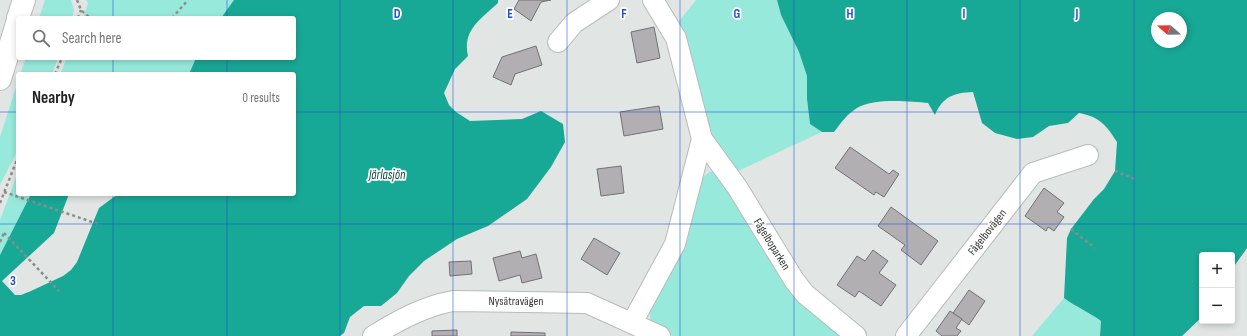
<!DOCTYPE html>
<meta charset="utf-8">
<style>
body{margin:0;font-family:"Sofia Sans Condensed",sans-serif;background:#f2f2f2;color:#222}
.controls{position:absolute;right:12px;bottom:12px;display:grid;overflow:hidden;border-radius:4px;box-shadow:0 2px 6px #0003}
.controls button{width:36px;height:36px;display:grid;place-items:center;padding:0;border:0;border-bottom:1px solid #e0e0e0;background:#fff;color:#222;font:20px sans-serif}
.compass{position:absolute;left:1151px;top:12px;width:36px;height:36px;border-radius:50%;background:#fff;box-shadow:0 2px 6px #0003;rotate:290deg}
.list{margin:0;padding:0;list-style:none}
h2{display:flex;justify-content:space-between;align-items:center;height:52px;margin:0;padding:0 16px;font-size:17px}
h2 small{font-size:13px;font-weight:400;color:#767676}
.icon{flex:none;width:22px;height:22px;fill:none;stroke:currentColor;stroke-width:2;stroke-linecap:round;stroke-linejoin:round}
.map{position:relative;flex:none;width:1247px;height:336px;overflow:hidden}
.search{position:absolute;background:#fff;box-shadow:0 2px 6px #0003;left:16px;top:16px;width:280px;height:44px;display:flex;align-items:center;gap:10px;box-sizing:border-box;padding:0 14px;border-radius:4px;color:#767676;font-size:15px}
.panel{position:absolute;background:#fff;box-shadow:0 2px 6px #0003;left:16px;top:72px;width:280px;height:124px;border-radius:4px}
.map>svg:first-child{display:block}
.green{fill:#97eadb}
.water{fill:#18a896;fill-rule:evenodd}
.pier{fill:#e1e6e5}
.building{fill:#b1afb2;stroke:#737174}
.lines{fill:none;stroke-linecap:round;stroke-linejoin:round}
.street-casing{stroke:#b7bbba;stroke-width:22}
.secondary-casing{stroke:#b7bbba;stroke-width:24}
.path{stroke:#8a8e8d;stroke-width:2.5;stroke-dasharray:3 3;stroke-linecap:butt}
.street{stroke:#fff;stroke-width:20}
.secondary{stroke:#fff;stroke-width:22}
.grid{fill:none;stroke:#1d4ed8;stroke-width:1;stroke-opacity:0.55}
.labels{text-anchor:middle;stroke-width:3.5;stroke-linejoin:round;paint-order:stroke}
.street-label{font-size:12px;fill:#383a3a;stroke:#fff}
.water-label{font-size:13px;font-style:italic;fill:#134a42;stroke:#fff}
.grid-label{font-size:13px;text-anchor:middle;font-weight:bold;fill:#1d4ed8;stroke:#fff;stroke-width:3.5;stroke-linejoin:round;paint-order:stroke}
</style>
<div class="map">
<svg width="1247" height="336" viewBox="0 0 1247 336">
<rect width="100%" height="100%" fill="#e1e6e5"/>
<g class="green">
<polygon points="45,0 71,0 74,10 72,18 39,18"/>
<polygon points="86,0 234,0 221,18 83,18 88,3"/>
<polygon points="696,0 777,0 781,15 799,52 807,76 807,99 810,124 822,132 738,171 714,144 708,132 678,31 680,20"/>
<polygon points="26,58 58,58 52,74 20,74"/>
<polygon points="67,58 196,58 189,74 60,74"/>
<polygon points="18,81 18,150 0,185 0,137"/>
<path d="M 712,171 L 719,172 L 848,336 L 673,336 L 651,323 C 644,294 675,270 686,244 C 692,228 694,187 704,176 C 706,174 710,172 712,171 Z"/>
<polygon points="18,172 18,194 31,194 0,255 0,220"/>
<path d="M 1064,298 C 1076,307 1089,312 1101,321 L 1100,336 L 1032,336 Z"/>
</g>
<g class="water">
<path d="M 234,0 L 498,0 L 498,3 C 481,19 462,30 468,56 L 455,69 L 444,93 L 449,105 L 456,112 L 470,121 L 522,119 L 541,111 L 563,124 L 565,142 L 551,167 L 527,199 L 488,226 L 457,239 L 424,261 L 409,276 L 397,293 L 381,306 L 364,306 L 350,317 L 344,333 L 340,336 L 0,336 L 0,255 L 31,194 L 294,194 L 294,74 L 189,74 L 196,58 L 294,58 L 294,18 L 221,18 Z"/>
<path d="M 777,0 L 1247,0 L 1247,248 L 1245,251 L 1232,269 L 1232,255 L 1202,255 L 1202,317 L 1182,336 L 1100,336 L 1101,321 C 1089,312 1076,307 1064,298 L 1067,238 L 1071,229 L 1094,199 L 1104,189 L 1115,171 L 1117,142 C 1106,125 1100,117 1079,113 L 1068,123 L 1049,126 L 1033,137 L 1017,139 L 995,133 L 982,123 L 973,92 C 954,93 943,96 935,115 L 928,103 C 910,101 872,98 857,108 C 847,114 841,123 834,132 L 822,132 L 810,124 L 807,99 L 807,76 L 799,52 L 781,15 ZM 1157,18 L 1181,18 L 1181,42 L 1157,42 Z"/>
</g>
<polygon class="pier" points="69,194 118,194 99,208 77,262 71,270 63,276 31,291 21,295 15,295 2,281 54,233"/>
<g class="building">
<polygon points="519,0 551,0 541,2 531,21 514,9"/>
<polygon points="654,27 660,58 637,63 631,32"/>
<polygon points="536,46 542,65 515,74 511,85 493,77 502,57"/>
<polygon points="659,106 663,129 624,136 620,112"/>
<polygon points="850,147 889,174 893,170 899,174 884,197 876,192 874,195 835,168"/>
<polygon points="621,166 624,193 601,196 597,169"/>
<polygon points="1044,188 1064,203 1057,212 1064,217 1054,231 1048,227 1046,231 1025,216"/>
<polygon points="891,207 938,241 921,265 901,250 905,245 878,226"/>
<polygon points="594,238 620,253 607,275 581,259"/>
<polygon points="873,250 888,261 879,273 896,285 881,306 859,291 855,297 837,285 857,256 865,261"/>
<polygon points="520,251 522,258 536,254 542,278 522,283 520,275 499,281 493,258"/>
<polygon points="471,261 472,274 450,276 449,262"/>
<polygon points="969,290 985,301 969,325 953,313"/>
<polygon points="950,311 962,319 956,328 961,331 957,336 942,336 936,331"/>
<polygon points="457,330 457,336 432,336 432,331"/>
<polygon points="511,332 545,333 545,336 511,336"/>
</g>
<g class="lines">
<defs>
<g id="street">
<polyline points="653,0 676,38 702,139"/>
<polyline points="558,42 574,23 609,0"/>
<polyline points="632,323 675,244 702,139 737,187 794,280 805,294 856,336"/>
<path d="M 373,336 C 397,321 424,306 453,301 L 587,303 L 660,336"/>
<polyline points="906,336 1033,173 1088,155"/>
</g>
<g id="secondary">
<polyline points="18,18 24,0"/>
<polyline points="0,79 18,20"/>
</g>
</defs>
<use href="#street" class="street-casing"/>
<use href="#secondary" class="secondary-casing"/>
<g class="path">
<polyline points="77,0 81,10 90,18"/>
<polyline points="78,18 81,10"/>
<polyline points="172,18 188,0"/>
<polyline points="55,74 62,58"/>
<polyline points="1115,171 1137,180"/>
<polyline points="4,192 101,225"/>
<polyline points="125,194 127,197"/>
<polyline points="0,203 18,157"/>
<polyline points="1071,229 1095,248"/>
<polyline points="4,233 59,291"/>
<polyline points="0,242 4,233"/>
<polyline points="1199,294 1202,296"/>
</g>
<use href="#street" class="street"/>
<use href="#secondary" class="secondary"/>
</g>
<path class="grid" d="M 113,0 L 113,18M 227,0 L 227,18M 340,0 L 340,336M 453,0 L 453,336M 567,0 L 567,336M 680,0 L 680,336M 794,0 L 794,336M 907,0 L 907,336M 1020,0 L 1020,336M 1134,0 L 1134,336M 113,58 L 113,74M 227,58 L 227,74M 0,112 L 18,112M 294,112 L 1247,112M 113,194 L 113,336M 227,194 L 227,336M 0,224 L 1247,224"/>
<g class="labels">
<g class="street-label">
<text transform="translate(987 232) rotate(-52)" y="4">Fågelbovägen</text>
<text transform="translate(772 244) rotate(58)" y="4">Fågelboparken</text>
<text x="516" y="305">Nysätravägen</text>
</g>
<g class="water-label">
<text x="387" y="179">Järlasjön</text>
</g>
</g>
<g class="grid-label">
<text x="397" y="18">D</text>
<text x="510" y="18">E</text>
<text x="624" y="18">F</text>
<text x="737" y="18">G</text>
<text x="850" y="18">H</text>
<text x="964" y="18">I</text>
<text x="1077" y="18">J</text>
<text x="13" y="285">3</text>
</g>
</svg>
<div class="controls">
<button>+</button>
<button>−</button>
</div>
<svg class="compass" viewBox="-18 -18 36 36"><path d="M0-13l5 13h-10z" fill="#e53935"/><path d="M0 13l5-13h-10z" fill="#767676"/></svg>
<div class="search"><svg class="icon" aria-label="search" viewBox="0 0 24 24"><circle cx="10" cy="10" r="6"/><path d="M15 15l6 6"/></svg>Search here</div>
<section class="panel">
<h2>Nearby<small>0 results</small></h2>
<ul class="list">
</ul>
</section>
</div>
